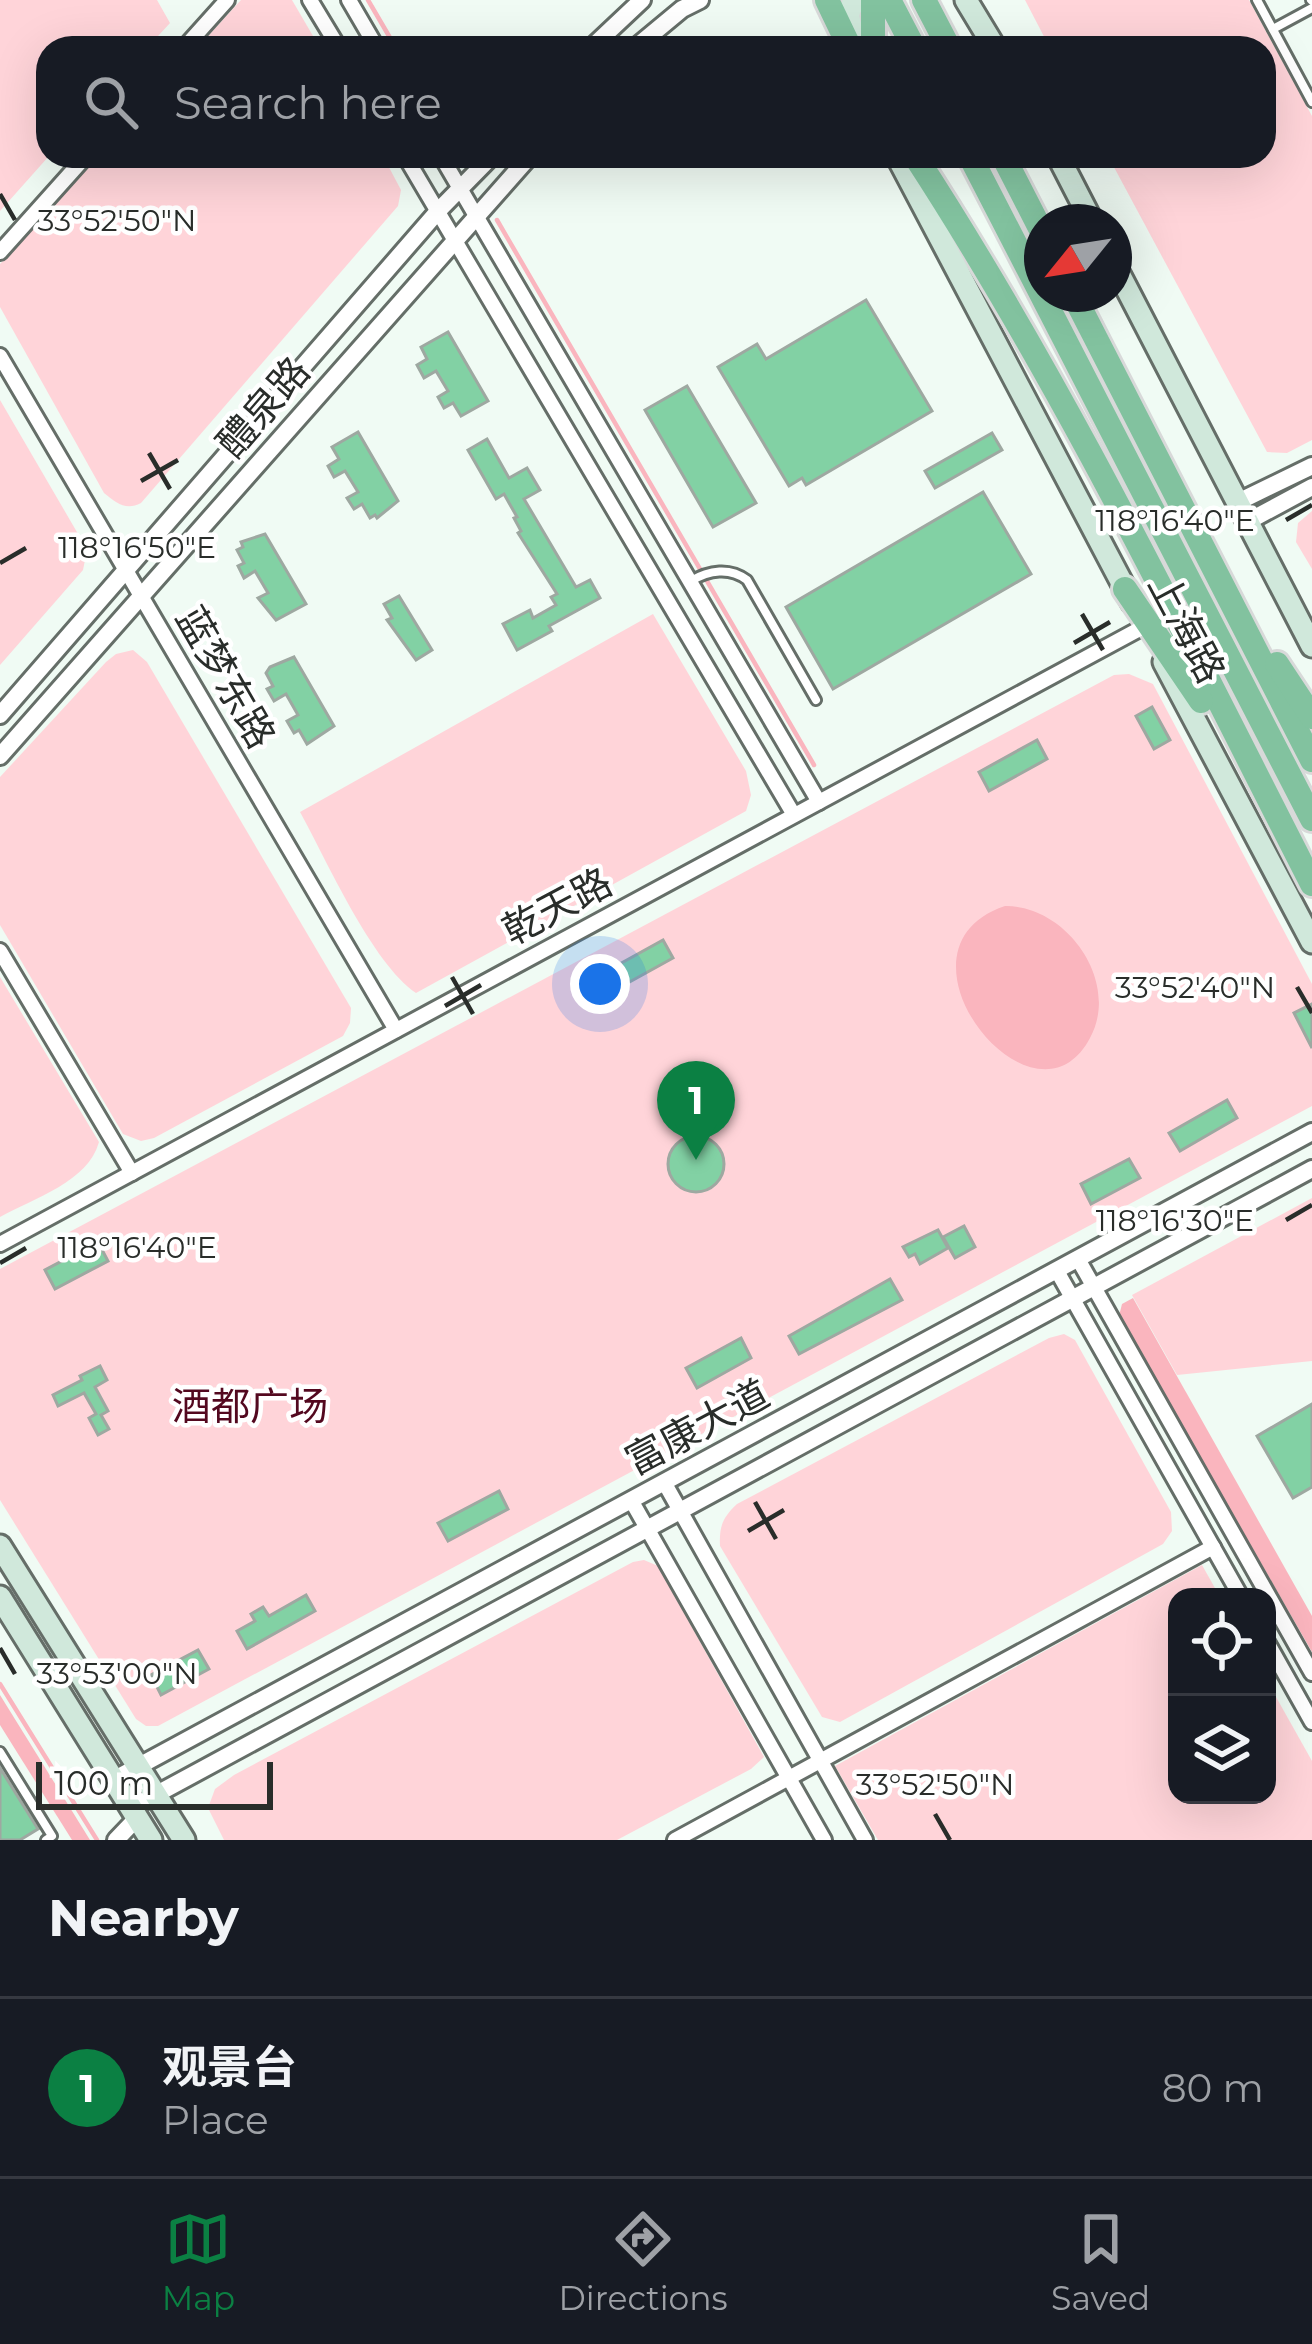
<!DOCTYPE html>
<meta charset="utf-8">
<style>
body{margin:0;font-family:Montserrat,"Noto Sans SC",sans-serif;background:#20242c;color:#f1f3f6}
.controls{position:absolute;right:36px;bottom:36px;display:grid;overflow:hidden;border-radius:24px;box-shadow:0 12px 48px #0002}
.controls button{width:108px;height:108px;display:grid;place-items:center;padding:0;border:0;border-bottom:3px solid #363941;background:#171b24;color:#f1f3f6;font:60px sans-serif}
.compass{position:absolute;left:1024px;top:204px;width:108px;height:108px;border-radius:50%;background:#171b24;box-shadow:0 12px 48px #0002;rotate:240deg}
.scale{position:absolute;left:36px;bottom:30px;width:237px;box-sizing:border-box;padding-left:12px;border:6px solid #292d2a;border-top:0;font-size:33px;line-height:42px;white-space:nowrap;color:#292d2a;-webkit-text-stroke:9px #fff;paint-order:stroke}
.you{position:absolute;left:600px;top:984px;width:42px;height:42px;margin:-30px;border:9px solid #fff;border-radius:50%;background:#1a73e8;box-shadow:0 0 0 18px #1a73e833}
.badge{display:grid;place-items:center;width:78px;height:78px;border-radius:50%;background:#0b8043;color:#fff;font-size:39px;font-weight:700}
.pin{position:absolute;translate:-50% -99px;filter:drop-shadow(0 3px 6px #0008)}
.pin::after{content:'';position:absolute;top:63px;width:42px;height:36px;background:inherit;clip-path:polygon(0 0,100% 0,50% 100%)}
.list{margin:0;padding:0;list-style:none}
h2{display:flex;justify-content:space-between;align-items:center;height:156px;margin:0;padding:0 48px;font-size:51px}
h2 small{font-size:39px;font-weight:400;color:#9ea1a6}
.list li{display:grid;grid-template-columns:78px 1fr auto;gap:36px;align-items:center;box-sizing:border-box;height:180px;padding:0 48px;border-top:3px solid #363941}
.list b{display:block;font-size:45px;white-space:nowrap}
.list p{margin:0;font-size:39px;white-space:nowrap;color:#9ea1a6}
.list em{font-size:39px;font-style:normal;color:#9ea1a6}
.icon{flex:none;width:66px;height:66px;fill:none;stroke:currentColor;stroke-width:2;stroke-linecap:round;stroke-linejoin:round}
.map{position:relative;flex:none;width:1312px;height:1840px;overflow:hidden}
.search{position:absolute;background:#171b24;box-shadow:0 12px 48px #0002;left:36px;right:36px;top:36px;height:132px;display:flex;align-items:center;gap:30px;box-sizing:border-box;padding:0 42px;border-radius:36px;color:#9ea1a6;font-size:45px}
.sheet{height:336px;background:#171b24}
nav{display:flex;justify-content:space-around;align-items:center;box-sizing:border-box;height:168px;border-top:3px solid #363941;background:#171b24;font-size:33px;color:#9ea1a6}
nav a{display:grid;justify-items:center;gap:6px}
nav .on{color:#0b8043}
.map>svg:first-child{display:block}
.green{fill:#ffd4d9}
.water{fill:#fab5be}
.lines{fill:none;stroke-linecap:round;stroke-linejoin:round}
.stream{stroke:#fab5be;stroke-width:4.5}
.building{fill:#82d1a4;stroke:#9ea8a1;stroke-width:3}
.service-casing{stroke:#656e68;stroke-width:14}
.minor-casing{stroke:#656e68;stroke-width:20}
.tertiary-casing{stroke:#656e68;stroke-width:22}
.secondary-casing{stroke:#656e68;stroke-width:27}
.trunk-casing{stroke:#d8d9d9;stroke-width:30}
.service{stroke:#fff;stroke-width:8}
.minor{stroke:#fff;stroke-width:14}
.tertiary{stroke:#fff;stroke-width:16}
.secondary{stroke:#d0e8db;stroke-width:21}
.trunk{stroke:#82c29f;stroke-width:24}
.ticks{fill:none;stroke:#292d2a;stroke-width:4.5}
.labels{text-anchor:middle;stroke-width:9;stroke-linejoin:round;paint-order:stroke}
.street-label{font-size:39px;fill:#292d2a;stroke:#fff}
.park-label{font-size:39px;fill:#53081f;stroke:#fff}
.ticks-label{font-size:30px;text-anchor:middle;fill:#292d2a;stroke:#fff;stroke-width:9;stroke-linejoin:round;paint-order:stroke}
</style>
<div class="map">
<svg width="1312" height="1840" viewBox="0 0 1312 1840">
<rect width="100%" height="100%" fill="#f0fbf4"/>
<g class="green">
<polygon points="0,0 157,0 170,23 147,48 48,48 49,156 0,211"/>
<polygon points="241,0 292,0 320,48 197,48"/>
<polygon points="1025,0 1249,0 1312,116 1312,440 1287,453 1267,452 1108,156 1264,156 1264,48 1050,48"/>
<path d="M 99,156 L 383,156 L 401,190 L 398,206 L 141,503 C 126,511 116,503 104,493 L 0,307 L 0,264 Z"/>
<polygon points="0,400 81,539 86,555 83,570 0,665"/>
<polygon points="1312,511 1312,569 1296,542 1298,523"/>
<path d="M 653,614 L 746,771 L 751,795 L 746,811 L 416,993 C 372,963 327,861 300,812 Z"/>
<polygon points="133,650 147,662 351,1008 350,1023 343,1036 154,1138 141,1141 123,1134 0,925 0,777 106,662 116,654"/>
<polygon points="1129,674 1153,684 1312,984 1312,1106 158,1726 146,1726 136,1719 0,1500 0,1269 1114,675"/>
<path d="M 0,977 L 99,1142 C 88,1182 34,1198 0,1217 Z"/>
<polygon points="1312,1198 1312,1361 1177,1375 1132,1295"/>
<path d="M 1064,1334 L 1075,1340 L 1171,1512 L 1172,1531 L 1163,1544 L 840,1722 L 822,1717 L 720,1546 C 719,1526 723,1517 737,1504 L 1049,1338 Z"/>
<polygon points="644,1560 658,1566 764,1757 751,1769 617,1840 224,1840 208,1808 215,1789 234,1775 633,1562"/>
<polygon points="1202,1565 1220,1597 1177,1597 1177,1795 1267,1795 1267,1681 1312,1761 1312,1840 878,1840 835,1766"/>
</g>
<g class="water">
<path d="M 1005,906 C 1066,905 1121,981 1090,1038 C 1034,1144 877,949 1005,906 Z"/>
<polygon points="1133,1298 1312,1616 1312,1652 1119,1316 1122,1304"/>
<polygon points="0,1695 90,1840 72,1840 0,1725"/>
</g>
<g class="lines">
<g class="stream">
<polyline points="368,0 396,48"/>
<polyline points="497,220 814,765"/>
<polyline points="0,1684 97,1840"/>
</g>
</g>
<g class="building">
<polygon points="866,300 932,411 806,485 802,478 789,486 718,367 757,344 766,359"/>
<polygon points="448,332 488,401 461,416 453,403 444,408 438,397 448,391 436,371 424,378 417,365 427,359 421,347"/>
<polygon points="687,386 756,503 713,527 645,410"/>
<polygon points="358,432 398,501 377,518 375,515 370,518 362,504 354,509 347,498 358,492 345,471 334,477 328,466 339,459 332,447"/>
<polygon points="992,433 1002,450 935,488 925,471"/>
<polygon points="487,439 509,478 527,468 540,490 524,499 576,587 590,580 600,598 549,626 552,631 517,650 503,624 530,610 533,618 556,605 551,597 557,594 518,533 521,531 514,518 517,517 504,494 496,499 468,450"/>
<polygon points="983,492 1031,574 833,689 786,607"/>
<polygon points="265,534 306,604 276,620 258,598 268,593 255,571 244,578 238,566 244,563 237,550 243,547 241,542"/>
<polygon points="399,596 432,650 416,660 387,620 392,618 384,604"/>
<polygon points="294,657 334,726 307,744 299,730 294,733 287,721 298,715 286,694 274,701 267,689 273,686 266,673 270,667"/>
<polygon points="1152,707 1170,740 1154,749 1136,716"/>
<polygon points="1037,740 1047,759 989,791 979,772"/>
<polygon points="663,940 673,958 606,995 596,977"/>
<polygon points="1312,1004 1312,1048 1294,1013"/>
<polygon points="1227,1100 1237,1118 1180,1151 1169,1133"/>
<circle cx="696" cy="1164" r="28"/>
<polygon points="1129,1159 1140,1178 1091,1204 1081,1184"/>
<polygon points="964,1226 975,1247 955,1258 943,1237"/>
<polygon points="938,1230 948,1248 920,1264 915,1254 909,1257 903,1247"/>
<polygon points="98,1242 108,1261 55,1289 45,1270"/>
<polygon points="890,1279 902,1300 799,1354 789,1336"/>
<polygon points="741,1338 751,1358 697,1388 686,1368"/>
<polygon points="100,1366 107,1380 95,1387 108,1411 101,1415 109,1429 98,1435 89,1418 96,1414 84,1393 58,1406 53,1395 82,1380 80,1376"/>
<polygon points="1312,1404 1312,1487 1293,1498 1257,1436"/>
<polygon points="499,1491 508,1509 448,1541 438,1523"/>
<polygon points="306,1595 315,1611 247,1649 237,1631 255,1621 251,1614 263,1607 269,1616"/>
<polygon points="198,1650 209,1669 161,1695 151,1675"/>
<polygon points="0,1768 38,1829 20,1840 0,1840"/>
</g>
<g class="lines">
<defs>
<g id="service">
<polyline points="1257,0 1312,102"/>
<polyline points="1311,0 1312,1"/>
<polyline points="1273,29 1312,8"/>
<path d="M 691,581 C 709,570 730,567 747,580 L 816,700"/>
<polyline points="0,1752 52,1836 46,1840"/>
</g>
<g id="minor">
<polyline points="310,0 339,48"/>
<polyline points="349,0 377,48"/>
<polyline points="184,48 227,0"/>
<polyline points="405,156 794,815"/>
<polyline points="441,156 819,802"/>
<polyline points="0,252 86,156"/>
<polyline points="0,356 396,1030"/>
<polyline points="0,951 132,1173"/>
<polyline points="0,1244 1145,626"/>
<polyline points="1078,1259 1312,1673"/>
<polyline points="1057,1271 1241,1597"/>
<polyline points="664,1482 865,1840"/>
<polyline points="631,1500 824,1840"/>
<polyline points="1267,1642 1312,1722"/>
<polyline points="675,1840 1213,1547"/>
</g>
<g id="tertiary">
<polyline points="591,48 642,0"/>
<polyline points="635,48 682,9 700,0"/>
<polyline points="1238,502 1312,466"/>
<polyline points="1247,522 1312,487"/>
<polyline points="0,715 439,210 492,156"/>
<polyline points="0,756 530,156"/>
<polyline points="113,1780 1312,1132"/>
<polyline points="131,1808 1312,1169"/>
<polyline points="116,1840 137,1818"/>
</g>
<g id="secondary">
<polyline points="854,0 848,15 856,45"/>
<polyline points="966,0 995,48"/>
<polyline points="897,156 1132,602"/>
<polyline points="1058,156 1092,222"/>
<polyline points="1114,264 1312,646"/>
<polyline points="1164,662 1312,942"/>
<polyline points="0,1546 184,1840"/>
<polyline points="0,1597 151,1840"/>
</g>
<g id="trunk">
<polyline points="827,0 850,48"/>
<polyline points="889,0 914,48"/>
<polyline points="924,0 949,48"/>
<polyline points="873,48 873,0"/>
<path d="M 915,156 C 1066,388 1186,638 1312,884"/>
<polyline points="970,156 1312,819"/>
<polyline points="1003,156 1042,232"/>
<polyline points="1073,294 1312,760"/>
<polyline points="1125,589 1201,701"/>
<polyline points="1277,664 1312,717"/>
</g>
</defs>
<use href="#service" class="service-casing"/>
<use href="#minor" class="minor-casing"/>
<use href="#tertiary" class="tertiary-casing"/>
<use href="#secondary" class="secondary-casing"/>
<use href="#trunk" class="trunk-casing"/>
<use href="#service" class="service"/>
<use href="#minor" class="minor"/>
<use href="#tertiary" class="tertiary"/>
<use href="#secondary" class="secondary"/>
<use href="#trunk" class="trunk"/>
</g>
<path class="ticks" d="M 0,194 L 15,220M 149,453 L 170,489M 141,481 L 178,460M 1286,520 L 1312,505M 0,563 L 26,548M 1082,614 L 1103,650M 1074,643 L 1110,622M 452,977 L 473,1014M 1297,987 L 1312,1013M 445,1006 L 481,985M 1286,1220 L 1312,1205M 0,1263 L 26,1248M 755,1502 L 776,1539M 748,1531 L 784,1510M 0,1648 L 15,1674M 935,1814 L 950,1840"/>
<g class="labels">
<g class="street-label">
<text transform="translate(263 407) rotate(-49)" y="14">醴泉路</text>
<text transform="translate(1187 628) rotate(62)" y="14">上海路</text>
<text transform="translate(226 677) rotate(60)" y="14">蓝梦东路</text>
<text transform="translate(557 906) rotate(-28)" y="14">乾天路</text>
<text transform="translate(697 1427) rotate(-28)" y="14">富康大道</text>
</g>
<g class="park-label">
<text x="250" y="1420">酒都广场</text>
</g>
</g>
<g class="ticks-label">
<text x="117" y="231">33°52'50"N</text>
<text x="1175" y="531">118°16'40"E</text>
<text x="137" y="558">118°16'50"E</text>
<text x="1195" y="998">33°52'40"N</text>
<text x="1175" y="1231">118°16'30"E</text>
<text x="137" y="1258">118°16'40"E</text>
<text x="117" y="1684">33°53'00"N</text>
<text x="935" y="1795">33°52'50"N</text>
</g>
</svg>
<div class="controls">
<button><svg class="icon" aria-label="locate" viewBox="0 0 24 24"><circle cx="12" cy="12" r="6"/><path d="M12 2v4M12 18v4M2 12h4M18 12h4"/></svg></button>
<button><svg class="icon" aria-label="layers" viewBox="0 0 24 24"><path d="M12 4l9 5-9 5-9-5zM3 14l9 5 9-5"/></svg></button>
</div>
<svg class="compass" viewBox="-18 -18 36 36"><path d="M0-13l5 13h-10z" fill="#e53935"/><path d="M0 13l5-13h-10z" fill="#9ea1a6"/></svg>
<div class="scale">100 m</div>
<div class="you"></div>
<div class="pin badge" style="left:696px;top:1160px">1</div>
<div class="search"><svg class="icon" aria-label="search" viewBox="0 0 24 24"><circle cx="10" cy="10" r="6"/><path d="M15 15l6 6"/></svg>Search here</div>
</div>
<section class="sheet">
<h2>Nearby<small></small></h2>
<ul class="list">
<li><span class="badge">1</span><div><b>观景台</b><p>Place</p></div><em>80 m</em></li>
</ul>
</section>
<nav>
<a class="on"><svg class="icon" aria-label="map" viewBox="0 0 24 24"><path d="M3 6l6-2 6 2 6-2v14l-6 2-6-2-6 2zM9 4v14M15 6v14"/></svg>Map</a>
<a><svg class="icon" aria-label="directions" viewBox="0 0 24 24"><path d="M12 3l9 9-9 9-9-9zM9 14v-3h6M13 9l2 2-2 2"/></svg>Directions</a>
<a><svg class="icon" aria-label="saved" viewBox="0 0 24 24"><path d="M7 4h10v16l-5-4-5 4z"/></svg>Saved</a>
</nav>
